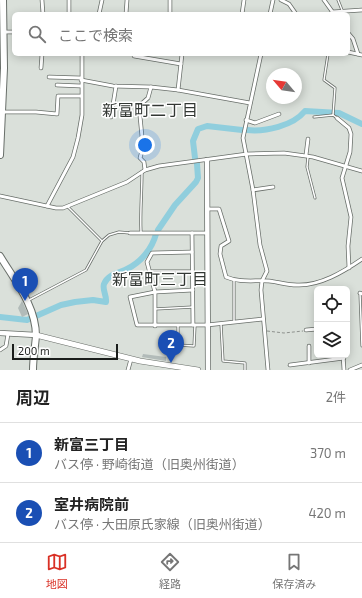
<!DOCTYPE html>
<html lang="ja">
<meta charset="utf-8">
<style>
body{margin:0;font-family:"Exo 2","Noto Sans JP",sans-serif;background:#f2f2f2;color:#222}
.controls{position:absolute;right:12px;bottom:12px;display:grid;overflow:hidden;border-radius:6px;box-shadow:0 2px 10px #0003}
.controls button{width:36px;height:36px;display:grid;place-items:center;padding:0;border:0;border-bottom:1px solid #e0e0e0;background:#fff;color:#222;font:20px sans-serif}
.compass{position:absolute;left:266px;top:68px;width:36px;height:36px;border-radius:50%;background:#fff;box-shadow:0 2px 10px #0003;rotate:299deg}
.scale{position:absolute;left:12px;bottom:10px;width:106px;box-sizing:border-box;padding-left:4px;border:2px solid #1a1d1b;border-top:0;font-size:11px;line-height:14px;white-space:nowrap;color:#1a1d1b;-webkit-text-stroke:3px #fff;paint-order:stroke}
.you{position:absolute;left:145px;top:145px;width:14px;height:14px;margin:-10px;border:3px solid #fff;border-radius:50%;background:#1a73e8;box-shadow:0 0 0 6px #1a73e833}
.badge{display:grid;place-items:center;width:26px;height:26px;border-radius:50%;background:#d93025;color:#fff;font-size:13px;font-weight:700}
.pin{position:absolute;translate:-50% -33px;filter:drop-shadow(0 1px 2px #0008)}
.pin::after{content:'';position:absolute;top:21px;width:14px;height:12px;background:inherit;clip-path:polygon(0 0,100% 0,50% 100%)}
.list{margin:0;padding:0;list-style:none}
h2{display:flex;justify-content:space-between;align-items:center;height:52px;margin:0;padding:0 16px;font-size:17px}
h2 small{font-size:13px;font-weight:400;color:#767676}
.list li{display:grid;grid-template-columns:26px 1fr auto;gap:12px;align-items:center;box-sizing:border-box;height:60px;padding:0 16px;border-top:1px solid #e0e0e0}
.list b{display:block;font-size:15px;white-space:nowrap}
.list p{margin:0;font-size:13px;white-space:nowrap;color:#767676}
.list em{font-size:13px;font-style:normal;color:#767676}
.icon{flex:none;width:22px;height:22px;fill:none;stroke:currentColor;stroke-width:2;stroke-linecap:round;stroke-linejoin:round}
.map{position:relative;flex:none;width:362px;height:370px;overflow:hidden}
.search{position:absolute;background:#fff;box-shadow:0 2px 10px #0003;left:12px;right:12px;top:12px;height:44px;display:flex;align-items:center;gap:10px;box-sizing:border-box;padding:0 14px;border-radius:6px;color:#767676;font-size:15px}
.sheet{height:172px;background:#fff}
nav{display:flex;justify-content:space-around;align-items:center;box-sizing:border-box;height:56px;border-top:1px solid #e0e0e0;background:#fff;font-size:11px;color:#767676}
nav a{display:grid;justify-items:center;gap:2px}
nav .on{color:#d93025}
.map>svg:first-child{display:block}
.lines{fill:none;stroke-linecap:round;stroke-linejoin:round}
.river{stroke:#90cedd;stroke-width:6}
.building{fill:#b2bbb9}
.lane-casing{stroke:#686e69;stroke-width:3}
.street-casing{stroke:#686e69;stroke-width:4.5}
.secondary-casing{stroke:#686e69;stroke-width:6}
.primary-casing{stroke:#686e69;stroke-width:6}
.highway-casing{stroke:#686e69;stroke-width:8}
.path{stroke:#8e928e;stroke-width:1;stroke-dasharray:3 2;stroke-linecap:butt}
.lane{stroke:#fff;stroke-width:1.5}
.street{stroke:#fff;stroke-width:3}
.secondary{stroke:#fff;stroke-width:4.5}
.primary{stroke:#fff;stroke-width:5}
.highway{stroke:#fff;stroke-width:6}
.labels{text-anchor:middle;stroke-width:3;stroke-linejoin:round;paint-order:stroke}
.neighbourhood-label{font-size:16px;fill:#333834;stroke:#fff}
</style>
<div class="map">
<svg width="362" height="370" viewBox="0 0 362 370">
<rect width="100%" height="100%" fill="#dae0da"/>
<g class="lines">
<g class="river">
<path d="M 247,130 C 265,132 293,126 305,111 L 339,113 L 362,124"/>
<polyline points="195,158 193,141 198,129 207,126 242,130"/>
<polyline points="158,230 175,205 196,182 198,178 197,164"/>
<path d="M 0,317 L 27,320 L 61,305 L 75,302 L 93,300 L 106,302 C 107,296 102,290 104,284 C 108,274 119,273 127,269 C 141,262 152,249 156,234"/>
</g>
</g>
<g class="building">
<polygon points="22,301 28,314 22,317 18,308"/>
<polygon points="143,354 166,357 166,361 142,357"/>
</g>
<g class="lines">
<defs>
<g id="lane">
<polyline points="338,0 342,10"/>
<polyline points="328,54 324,80 335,88 333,115"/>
<polyline points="314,117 333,115 337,118"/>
<polyline points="308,157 307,167 315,198"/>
<polyline points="68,207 102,241"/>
<path d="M 141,232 C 140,212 142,193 142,172"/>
<polyline points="149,271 191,271"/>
<polyline points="234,280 234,321"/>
<polyline points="360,293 362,346"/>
<polyline points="29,300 86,270 102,241 109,235 119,232 130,233"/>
<polyline points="155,309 193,307"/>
<polyline points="221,324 223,361 245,363 245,370"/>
<polyline points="178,325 178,345 194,346 195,325"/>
</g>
<g id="street">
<polyline points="42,0 43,14"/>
<polyline points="69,0 69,14"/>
<polyline points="281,0 289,4 296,14"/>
<polyline points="324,0 334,14"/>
<polyline points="332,12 362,10"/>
<polyline points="99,14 102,0"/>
<polyline points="126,14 127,0"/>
<polyline points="170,14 170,0"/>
<polyline points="242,14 244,0"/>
<polyline points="270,14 273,0"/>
<polyline points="4,32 14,32"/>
<polyline points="348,33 353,39 358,54"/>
<polyline points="348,52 362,55"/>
<polyline points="261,54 243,138 253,190 260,245 267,271 262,281 261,290 268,370"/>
<polyline points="134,56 181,64"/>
<polyline points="41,68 42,54"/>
<polyline points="49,77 81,78"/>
<polyline points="81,80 113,86 151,87"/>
<polyline points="57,85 81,86"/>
<polyline points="178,90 182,54"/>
<polyline points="2,112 36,112 57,114 58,96 81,96"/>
<polyline points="111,117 116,86"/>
<polyline points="337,118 349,128 351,134 350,152 342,178 351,217 348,246 349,268"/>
<polyline points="246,120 255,123 279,114"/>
<polyline points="306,155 308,139"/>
<polyline points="145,170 144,162 140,158 143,147 139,106 148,98 151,87 178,90 250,103"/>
<polyline points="253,190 273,187"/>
<polyline points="0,196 56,208 63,208 127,182 145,170 159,166 247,154 284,153 313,157 362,171"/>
<polyline points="47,206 73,157 78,138 82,115 82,54"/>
<path d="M 207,209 L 219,209 L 229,241 L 221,246 L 220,254 L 226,277 C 240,283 254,280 269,281 C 278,282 287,285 297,285 C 320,286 343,272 362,259"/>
<polyline points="130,233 207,233"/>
<polyline points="192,233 193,325"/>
<polyline points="193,290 155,292 130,297 137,325 207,325 263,319"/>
<polyline points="360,293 362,294"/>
<polyline points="155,326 155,292 147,262 152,253 192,252"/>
<polyline points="306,330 317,329"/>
<polyline points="309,346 309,363"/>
<polyline points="0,350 6,346 8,334"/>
<polyline points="343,355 344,370"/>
<polyline points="290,365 344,358"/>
<polyline points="128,370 131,359"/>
<polyline points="350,370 362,365"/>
</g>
<g id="secondary">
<polyline points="207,160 208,370"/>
<polyline points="0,333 36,335"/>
</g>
<polyline id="primary" points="36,335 140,361 198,370"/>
<g id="highway">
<polyline points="0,155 4,68 3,0"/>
<path d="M 0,256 C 15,281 36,306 36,336 C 35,347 33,359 33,370"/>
</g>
</defs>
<use href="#lane" class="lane-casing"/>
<use href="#street" class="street-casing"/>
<use href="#secondary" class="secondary-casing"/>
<use href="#primary" class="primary-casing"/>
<use href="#highway" class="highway-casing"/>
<polyline class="path" points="267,331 284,333 303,331"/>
<use href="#lane" class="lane"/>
<use href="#street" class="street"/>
<use href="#secondary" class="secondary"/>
<use href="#primary" class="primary"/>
<use href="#highway" class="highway"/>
</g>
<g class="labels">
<g class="neighbourhood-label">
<text x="150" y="116">新富町二丁目</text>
<text x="160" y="285">新富町三丁目</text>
</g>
</g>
</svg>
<div class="controls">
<button><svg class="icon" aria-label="locate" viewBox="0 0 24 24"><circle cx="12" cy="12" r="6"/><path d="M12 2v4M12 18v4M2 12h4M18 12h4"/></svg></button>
<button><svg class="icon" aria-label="layers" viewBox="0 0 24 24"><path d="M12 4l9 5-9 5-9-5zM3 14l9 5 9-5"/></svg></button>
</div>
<svg class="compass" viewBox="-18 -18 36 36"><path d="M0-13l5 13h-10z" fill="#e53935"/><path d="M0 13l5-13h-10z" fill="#767676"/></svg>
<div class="scale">200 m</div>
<div class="you"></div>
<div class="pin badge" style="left:25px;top:301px;background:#1a4fb4">1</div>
<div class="pin badge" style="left:171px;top:363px;background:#1a4fb4">2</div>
<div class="search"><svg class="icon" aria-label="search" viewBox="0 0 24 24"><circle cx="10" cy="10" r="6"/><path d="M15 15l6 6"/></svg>ここで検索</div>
</div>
<section class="sheet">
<h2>周辺<small>2件</small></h2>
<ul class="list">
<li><span class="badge" style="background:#1a4fb4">1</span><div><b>新富三丁目</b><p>バス停 · 野崎街道（旧奥州街道）</p></div><em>370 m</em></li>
<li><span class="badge" style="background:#1a4fb4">2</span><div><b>室井病院前</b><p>バス停 · 大田原氏家線（旧奥州街道）</p></div><em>420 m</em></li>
</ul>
</section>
<nav>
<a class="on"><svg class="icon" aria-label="map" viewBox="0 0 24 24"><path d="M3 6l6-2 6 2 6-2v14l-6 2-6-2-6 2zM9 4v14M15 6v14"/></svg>地図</a>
<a><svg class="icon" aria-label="directions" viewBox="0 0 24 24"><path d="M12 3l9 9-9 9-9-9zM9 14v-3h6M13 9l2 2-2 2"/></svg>経路</a>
<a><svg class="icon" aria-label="saved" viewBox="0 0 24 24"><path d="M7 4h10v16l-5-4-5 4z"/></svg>保存済み</a>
</nav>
